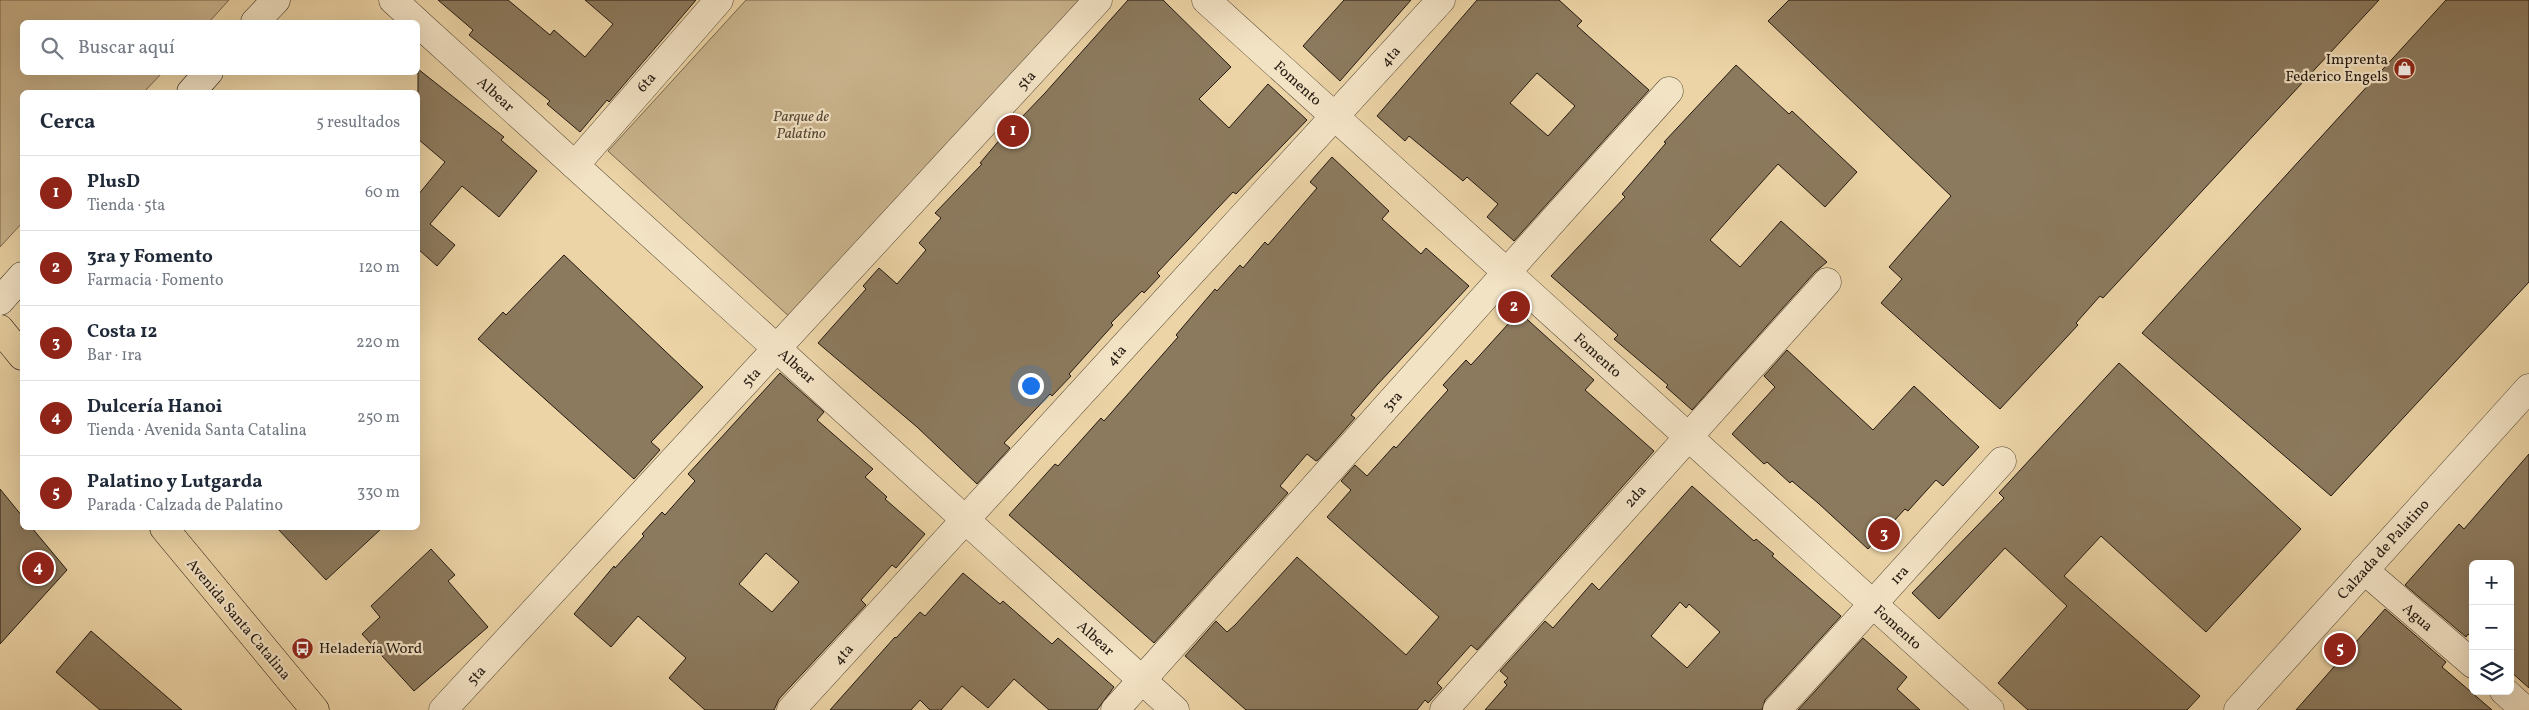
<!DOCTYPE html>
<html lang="es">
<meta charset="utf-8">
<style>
body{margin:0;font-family:Vollkorn,serif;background:#f6f6f7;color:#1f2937}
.controls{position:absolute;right:15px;bottom:15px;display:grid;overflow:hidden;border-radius:8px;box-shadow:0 5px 20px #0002}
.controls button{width:45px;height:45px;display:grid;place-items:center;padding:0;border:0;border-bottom:1px solid #e0e1e3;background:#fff;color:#1f2937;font:25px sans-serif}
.you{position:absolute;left:1030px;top:385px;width:18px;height:18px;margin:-12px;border:4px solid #fff;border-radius:50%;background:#1a73e8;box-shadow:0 0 0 8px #1a73e833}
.badge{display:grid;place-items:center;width:32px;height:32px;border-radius:50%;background:#8f2418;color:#fff;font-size:16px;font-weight:700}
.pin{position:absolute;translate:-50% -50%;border:2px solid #fff;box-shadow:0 1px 5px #0006}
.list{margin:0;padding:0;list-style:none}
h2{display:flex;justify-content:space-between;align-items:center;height:65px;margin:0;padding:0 20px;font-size:21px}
h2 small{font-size:16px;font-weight:400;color:#747a83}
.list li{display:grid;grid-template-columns:32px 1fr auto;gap:15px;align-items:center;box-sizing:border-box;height:75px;padding:0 20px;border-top:1px solid #e0e1e3}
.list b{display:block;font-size:19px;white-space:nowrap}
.list p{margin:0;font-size:16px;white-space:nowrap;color:#747a83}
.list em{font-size:16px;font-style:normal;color:#747a83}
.icon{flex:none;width:28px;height:28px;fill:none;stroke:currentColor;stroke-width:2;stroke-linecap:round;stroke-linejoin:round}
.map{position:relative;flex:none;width:2529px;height:710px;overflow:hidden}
.search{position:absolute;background:#fff;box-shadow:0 5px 20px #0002;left:20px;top:20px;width:400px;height:55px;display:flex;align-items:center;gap:12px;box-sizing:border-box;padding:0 18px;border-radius:8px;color:#747a83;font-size:19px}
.panel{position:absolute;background:#fff;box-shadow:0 5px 20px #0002;left:20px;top:90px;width:400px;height:440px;border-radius:8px}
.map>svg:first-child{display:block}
.green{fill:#cab48d;stroke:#76664f}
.building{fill:#8c7a5e;stroke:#231911;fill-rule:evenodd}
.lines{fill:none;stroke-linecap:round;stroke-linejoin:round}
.minor-casing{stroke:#554836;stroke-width:29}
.tertiary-casing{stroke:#554836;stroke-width:29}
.secondary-casing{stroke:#231911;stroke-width:29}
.primary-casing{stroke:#231911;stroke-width:29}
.minor{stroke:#f3e3c5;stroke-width:28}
.tertiary{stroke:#f3e3c5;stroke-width:28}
.secondary{stroke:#f3e3c5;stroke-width:28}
.primary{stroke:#ecd4a6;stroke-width:28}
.labels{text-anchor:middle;stroke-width:4.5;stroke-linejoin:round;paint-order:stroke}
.street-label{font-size:15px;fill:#231911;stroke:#f3e3c5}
.poi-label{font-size:15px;fill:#231911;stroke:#f3e3c5;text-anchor:end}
.park-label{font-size:15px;font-style:italic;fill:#554836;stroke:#f3e3c5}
</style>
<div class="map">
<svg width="2529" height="710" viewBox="0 0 2529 710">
<rect width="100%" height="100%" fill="#ecd4a6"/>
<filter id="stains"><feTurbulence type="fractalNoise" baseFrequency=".004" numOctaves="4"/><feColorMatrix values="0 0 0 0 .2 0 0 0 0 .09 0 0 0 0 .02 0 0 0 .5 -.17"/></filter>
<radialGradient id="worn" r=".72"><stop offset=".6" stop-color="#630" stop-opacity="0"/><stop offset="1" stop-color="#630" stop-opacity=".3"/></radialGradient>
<g class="green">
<polygon points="0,0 229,0 209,22 22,22 22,72 162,73 144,92 22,92 22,223 0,247"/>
<polygon points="746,0 1083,0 792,319 608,151"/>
</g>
<g class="building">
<polygon points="438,0 508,0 550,35 554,30 585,57 613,24 585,0 696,0 609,102 607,100 580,132 547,104 550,101 469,35 473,30"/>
<polygon points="1128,0 1163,0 1231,67 1199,99 1229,128 1268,84 1307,120 1236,194 1233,192 1157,273 1160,276 1144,293 1142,291 1111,323 1113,325 1069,374 1071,376 1052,396 1050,394 1004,443 1010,448 977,484 917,427 818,343 866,289 863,286 879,268 897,284 926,250 919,243 941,218 935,213 982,164 980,163 1019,117 1021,118 1045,93"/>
<polygon points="1344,0 1411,0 1340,81 1303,46"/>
<path d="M 1477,0 L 1559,0 L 1582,21 L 1577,26 L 1649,90 L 1514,241 L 1487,217 L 1498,204 L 1467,177 L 1463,181 L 1409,136 L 1405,141 L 1377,116 ZM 1537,73 L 1575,106 L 1548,136 L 1510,103 Z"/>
<polygon points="1789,0 2379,0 2103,298 2100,296 2076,323 2078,325 2000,409 1881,303 1902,279 1889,267 1951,196 1768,21"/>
<polygon points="2446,0 2529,0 2529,282 2331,496 2142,333"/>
<polygon points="1736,65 1789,114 1792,111 1857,172 1825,207 1778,164 1710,240 1740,267 1781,221 1827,262 1815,272 1692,410 1666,387 1668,385 1614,339 1618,335 1551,276 1625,197 1622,194 1666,143 1664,142"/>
<polygon points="418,69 504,137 501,140 537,171 499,217 462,186 430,224 455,245 437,266 418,249 418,195 445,162 418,139"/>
<polygon points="1332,157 1389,211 1382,219 1421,254 1426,248 1469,286 1377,385 1351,415 1355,418 1318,460 1316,461 1307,454 1280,486 1288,493 1154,643 1009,515 1055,464 1058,466 1101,418 1104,421 1127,395 1178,337 1176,335 1215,289 1217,291 1240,265 1243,268 1265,242 1268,245 1317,188 1310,182"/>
<polygon points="564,255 703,387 651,442 660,450 634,479 478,339 503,312 506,315"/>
<polygon points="1519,312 1594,380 1585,390 1654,451 1477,650 1471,645 1437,683 1442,688 1428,703 1425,700 1417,710 1246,710 1185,656 1216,621 1227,632 1235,625 1297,557 1406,655 1439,617 1327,517 1351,490 1341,481 1355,465 1367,476 1394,446 1396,448 1448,390 1443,385 1466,360 1471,365"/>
<polygon points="1787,350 1873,430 1914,386 1979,447 1943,486 1936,480 1908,511 1905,509 1868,549 1818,503 1792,481 1790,483 1767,462 1764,464 1732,434 1775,387 1764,376"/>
<polygon points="2119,363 2301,529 2206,632 2101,536 2064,576 2200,696 2187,710 2028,710 1998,683 2067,606 2005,548 1939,619 1912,593 2004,498 1999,493"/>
<path d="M 780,373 L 824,412 L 817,420 L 873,469 L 865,477 L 887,497 L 885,499 L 925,534 L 896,568 L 892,565 L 861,600 L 866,605 L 779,699 L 774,710 L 705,710 L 669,678 L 686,658 L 638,616 L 611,647 L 574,614 L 614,566 L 615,568 L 644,536 L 642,534 L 662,512 L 665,515 L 695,481 L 688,474 ZM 766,553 L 799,582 L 772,612 L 739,584 Z"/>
<polygon points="2529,454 2529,688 2510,671 2510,564 2473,564 2473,639 2468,634 2466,637 2405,585 2459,524 2464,529"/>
<path d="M 1692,486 L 1754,541 L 1756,539 L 1774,554 L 1772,556 L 1841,616 L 1765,700 L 1762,710 L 1485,710 L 1507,685 L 1504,682 L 1508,678 L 1500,671 L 1545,621 L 1553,628 L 1592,583 L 1599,590 ZM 1680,602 L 1686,608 L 1689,604 L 1720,632 L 1687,668 L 1651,636 Z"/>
<polygon points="0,489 22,516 22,528 32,528 67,570 0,644"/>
<polygon points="277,528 382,528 326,580"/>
<polygon points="431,549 455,575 448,581 488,627 414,691 362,634 380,617 371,606"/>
<polygon points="963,573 1000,604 1003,601 1052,644 1058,638 1114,687 1097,710 1049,710 1014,679 988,708 962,686 941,710 930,710 920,700 911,710 830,710 895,637 896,638 920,612 925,616"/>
<polygon points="2385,609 2446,662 2442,667 2492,710 2296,710"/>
<polygon points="91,631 182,710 100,710 56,672"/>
<polygon points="1863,638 1907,677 1897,689 1920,710 1798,710"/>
</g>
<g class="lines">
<defs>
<g id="minor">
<polyline points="393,0 417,22"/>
<polyline points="1206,0 1990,710"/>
<polyline points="418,23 1175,710"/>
<polyline points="575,165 719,0"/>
<polyline points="2364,570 2473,664"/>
<polyline points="2504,691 2525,710"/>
<polyline points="443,710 1098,0"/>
<polyline points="791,710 1441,0"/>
<polyline points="1115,710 1669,91"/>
<polyline points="1444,710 1827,282"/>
<polyline points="1777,710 2002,461"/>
</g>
<polyline id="tertiary" points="2238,710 2529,388"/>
<g id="secondary">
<polyline points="255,22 276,0"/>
<polyline points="191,92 209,72"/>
<polyline points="0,301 22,276"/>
</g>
<g id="primary">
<polyline points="0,329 22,356"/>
<polyline points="164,528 315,710"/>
</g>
</defs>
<use href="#minor" class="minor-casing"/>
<use href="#tertiary" class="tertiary-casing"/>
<use href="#secondary" class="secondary-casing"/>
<use href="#primary" class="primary-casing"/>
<use href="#minor" class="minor"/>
<use href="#tertiary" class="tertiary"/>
<use href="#secondary" class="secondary"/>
<use href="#primary" class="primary"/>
</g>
<defs>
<symbol id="shop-disc" viewBox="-11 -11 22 22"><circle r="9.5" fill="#8f2418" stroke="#f3e3c5"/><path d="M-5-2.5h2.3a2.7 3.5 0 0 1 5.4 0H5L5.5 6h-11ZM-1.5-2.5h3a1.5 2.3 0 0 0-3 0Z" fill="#fff"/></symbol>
<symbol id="bus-disc" viewBox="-11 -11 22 22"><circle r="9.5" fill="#8f2418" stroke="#f3e3c5"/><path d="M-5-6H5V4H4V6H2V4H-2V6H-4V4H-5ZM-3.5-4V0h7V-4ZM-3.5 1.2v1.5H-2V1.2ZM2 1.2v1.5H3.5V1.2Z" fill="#fff"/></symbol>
</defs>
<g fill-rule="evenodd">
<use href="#shop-disc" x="2392" y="56" width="25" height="25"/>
<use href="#bus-disc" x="290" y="636" width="25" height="25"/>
</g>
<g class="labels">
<g class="street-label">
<text transform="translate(1390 56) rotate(-48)" y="5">4ta</text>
<text transform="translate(1026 80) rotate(-48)" y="5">5ta</text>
<text transform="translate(646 82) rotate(-49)" y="5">6ta</text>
<text transform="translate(1298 83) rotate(42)" y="5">Fomento</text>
<text transform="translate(496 94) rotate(42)" y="5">Albear</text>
<text transform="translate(1116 355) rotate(-48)" y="5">4ta</text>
<text transform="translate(1598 355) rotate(42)" y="5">Fomento</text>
<text transform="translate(797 366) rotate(42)" y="5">Albear</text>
<text transform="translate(751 377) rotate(-47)" y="5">5ta</text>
<text transform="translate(1392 401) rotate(-48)" y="5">3ra</text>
<text transform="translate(1635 496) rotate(-48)" y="5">2da</text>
<text transform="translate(2383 549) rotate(-48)" y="5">Calzada de Palatino</text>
<text transform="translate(1899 575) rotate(-48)" y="5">1ra</text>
<text transform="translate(2418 617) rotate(41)" y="5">Agua</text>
<text transform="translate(239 619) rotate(50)" y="5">Avenida Santa Catalina</text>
<text transform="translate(1898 627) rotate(42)" y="5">Fomento</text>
<text transform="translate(1096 638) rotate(42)" y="5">Albear</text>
<text transform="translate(843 654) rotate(-48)" y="5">4ta</text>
<text transform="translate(476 675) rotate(-47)" y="5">5ta</text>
</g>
<g class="poi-label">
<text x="2388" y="64">Imprenta<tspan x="2388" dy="17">Federico Engels</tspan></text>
<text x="319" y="653" text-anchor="start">Heladería Word</text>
</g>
<g class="park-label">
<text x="801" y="121">Parque de<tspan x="801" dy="17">Palatino</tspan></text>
</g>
</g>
<rect width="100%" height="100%" filter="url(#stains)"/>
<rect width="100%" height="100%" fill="url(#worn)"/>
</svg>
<div class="controls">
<button>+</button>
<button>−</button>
<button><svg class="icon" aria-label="layers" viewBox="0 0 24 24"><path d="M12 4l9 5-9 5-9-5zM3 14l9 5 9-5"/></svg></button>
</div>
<div class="you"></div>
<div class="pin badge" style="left:1013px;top:131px">1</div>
<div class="pin badge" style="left:1514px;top:307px">2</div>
<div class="pin badge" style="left:1884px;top:534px">3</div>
<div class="pin badge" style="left:38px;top:568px">4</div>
<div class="pin badge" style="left:2340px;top:649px">5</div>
<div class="search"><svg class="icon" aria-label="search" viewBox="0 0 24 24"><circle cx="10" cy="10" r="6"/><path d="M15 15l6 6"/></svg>Buscar aquí</div>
<section class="panel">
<h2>Cerca<small>5 resultados</small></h2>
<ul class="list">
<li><span class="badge">1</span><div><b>PlusD</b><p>Tienda · 5ta</p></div><em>60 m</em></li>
<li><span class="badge">2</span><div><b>3ra y Fomento</b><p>Farmacia · Fomento</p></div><em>120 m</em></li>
<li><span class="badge">3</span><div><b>Costa 12</b><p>Bar · 1ra</p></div><em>220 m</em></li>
<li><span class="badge">4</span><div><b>Dulcería Hanoi</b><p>Tienda · Avenida Santa Catalina</p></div><em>250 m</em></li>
<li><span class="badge">5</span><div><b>Palatino y Lutgarda</b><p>Parada · Calzada de Palatino</p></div><em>330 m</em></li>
</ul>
</section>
</div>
